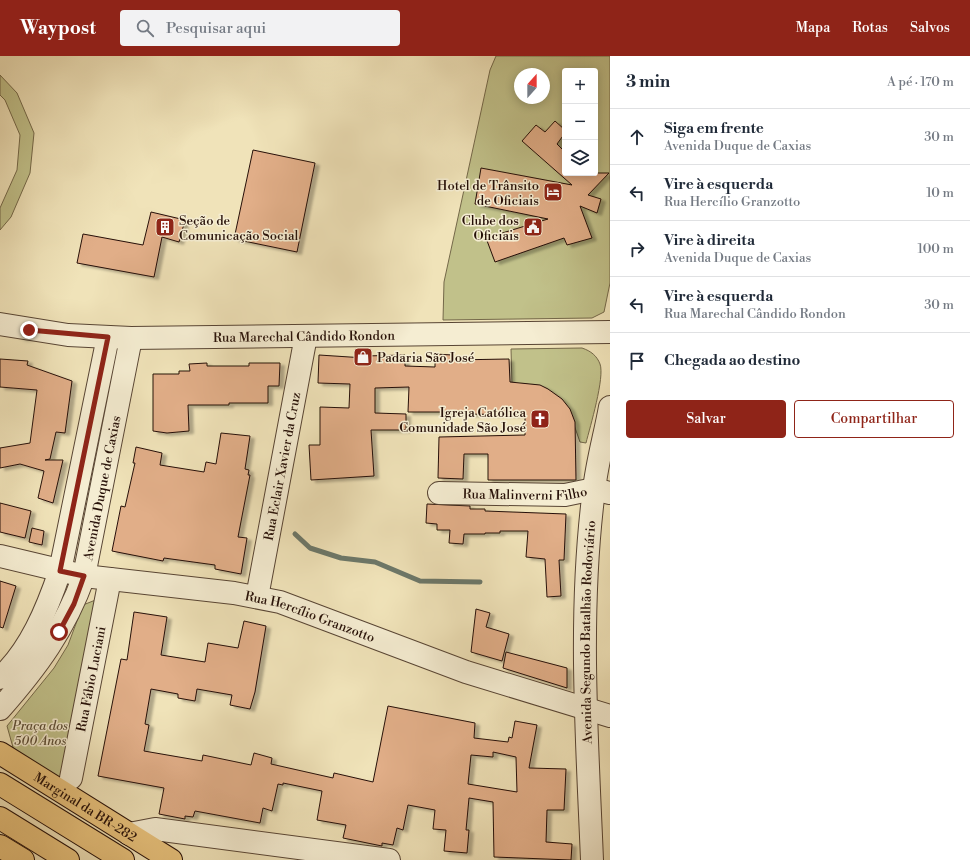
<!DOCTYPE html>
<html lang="pt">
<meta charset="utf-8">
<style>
body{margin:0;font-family:"Libre Bodoni",serif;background:#f2f2f3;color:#1f2937}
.controls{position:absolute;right:12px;top:12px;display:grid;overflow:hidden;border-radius:4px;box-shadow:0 2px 10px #0003}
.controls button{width:36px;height:36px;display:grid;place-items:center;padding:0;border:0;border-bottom:1px solid #e0e1e3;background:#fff;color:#1f2937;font:20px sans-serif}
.compass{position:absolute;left:514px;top:12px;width:36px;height:36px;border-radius:50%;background:#fff;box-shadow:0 2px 10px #0003;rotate:21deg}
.stop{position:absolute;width:12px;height:12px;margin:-9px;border:3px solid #8f2418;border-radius:50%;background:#fff}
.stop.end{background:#8f2418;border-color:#fff;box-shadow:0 1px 4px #0008}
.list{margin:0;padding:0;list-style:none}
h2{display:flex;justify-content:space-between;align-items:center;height:52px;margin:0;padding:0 16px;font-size:17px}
h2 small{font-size:13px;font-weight:400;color:#747a83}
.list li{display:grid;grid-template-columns:26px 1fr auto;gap:12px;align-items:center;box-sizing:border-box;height:56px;padding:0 16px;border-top:1px solid #e0e1e3}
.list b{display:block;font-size:15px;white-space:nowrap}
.list p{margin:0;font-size:13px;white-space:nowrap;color:#747a83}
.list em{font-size:13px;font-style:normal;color:#747a83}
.actions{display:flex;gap:8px;padding:12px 16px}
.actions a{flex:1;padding:9px 0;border:1px solid #8f2418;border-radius:4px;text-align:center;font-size:14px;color:#8f2418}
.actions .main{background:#8f2418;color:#fff}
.icon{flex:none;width:22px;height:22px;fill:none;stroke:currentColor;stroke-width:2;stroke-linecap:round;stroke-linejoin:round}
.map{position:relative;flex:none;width:610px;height:804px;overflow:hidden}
header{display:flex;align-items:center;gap:24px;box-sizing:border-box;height:56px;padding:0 20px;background:#8f2418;color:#fff}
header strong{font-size:19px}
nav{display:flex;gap:22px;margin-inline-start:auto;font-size:14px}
.search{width:280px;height:36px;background:#f2f2f3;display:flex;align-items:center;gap:10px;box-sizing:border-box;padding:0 14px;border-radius:4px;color:#747a83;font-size:15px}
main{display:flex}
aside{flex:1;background:#fff}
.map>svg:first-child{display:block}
.green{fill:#c1c18a;stroke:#746849;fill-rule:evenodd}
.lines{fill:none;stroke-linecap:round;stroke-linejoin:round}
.stream{stroke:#6c786a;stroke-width:5}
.building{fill:#e1ae88;stroke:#261008;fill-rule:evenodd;filter:url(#shadow)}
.minor-casing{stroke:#584534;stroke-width:24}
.major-casing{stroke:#261008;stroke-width:24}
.highway-casing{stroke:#261008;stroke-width:24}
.minor{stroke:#f5edd2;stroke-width:22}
.major{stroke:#e8c27c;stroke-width:22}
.highway{stroke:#e8c27c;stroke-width:22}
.route{stroke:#8f2418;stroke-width:5}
.labels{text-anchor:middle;stroke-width:3;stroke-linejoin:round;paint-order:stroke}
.poi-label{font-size:13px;fill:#261008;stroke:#f5edd2;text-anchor:end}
.street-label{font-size:13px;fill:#261008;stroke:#f5edd2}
.park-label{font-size:13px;font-style:italic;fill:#5c4e36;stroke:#f5edd2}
</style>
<header>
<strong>Waypost</strong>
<div class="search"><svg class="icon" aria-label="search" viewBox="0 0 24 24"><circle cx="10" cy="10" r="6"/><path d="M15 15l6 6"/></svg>Pesquisar aqui</div>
<nav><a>Mapa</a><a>Rotas</a><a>Salvos</a></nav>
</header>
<main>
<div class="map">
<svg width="610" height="804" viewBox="0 0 610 804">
<defs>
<filter id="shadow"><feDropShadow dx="4.5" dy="2.5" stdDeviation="1" flood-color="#0004"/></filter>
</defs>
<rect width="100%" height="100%" fill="#f0e3b9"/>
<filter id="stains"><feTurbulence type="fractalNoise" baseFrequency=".005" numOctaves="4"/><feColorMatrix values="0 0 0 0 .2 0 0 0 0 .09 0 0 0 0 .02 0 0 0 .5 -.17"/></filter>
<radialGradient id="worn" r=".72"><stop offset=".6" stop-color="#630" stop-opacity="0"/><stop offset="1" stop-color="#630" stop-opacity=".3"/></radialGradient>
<g class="green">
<path d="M 496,0 L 610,0 L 610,227 L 604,256 L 592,262 L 443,264 L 444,226 L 490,14 ZM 565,15 L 595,15 L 595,117 L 565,117 ZM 520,18 L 544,18 L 544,42 L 520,42 Z"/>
<polygon points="0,19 17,37 34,77 30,117 11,161 0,174 0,152 17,114 20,79 5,44 0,39"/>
<path d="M 582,292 C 591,295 597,300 600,308 C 605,321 590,371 586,387 L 580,386 L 573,366 L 512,329 L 511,293 Z"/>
<polygon points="98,543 60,724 14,695 7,670 54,612 68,589 83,549"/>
</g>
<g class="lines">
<polyline class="stream" points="295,478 310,492 341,502 375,506 420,525 480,526"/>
</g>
<g class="building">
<polygon points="555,65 565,74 565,77 557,88 565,96 565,117 609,117 588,139 601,143 597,157 580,150 592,182 567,189 564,182 495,206 486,182 548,163 475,148 481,112 572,129 522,85 536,69 545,76"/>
<polygon points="253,94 315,107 297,196 234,183"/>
<polygon points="151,156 185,164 179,186 162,181 154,221 77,207 83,178 143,189"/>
<polygon points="435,298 452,299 451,304 509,303 510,326 540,329 548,333 562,343 570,353 575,366 576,424 488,424 488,398 464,398 463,423 438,422 439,381 525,379 525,359 469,358 469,356 408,356 409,331 375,332 375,357 406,358 406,374 371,374 374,420 311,424 309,389 320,389 320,351 349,352 350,328 318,327 319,299 365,302 365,300 405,299 405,310 435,311"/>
<polygon points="0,303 28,305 27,309 72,325 65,377 56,376 50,403 45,404 63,404 53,447 38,442 44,415 20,408 0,412 0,392 30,387 37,334 0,331"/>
<polygon points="207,307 207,310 249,310 249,307 280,307 279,330 268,330 268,347 229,347 229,349 188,349 189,375 167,377 153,375 153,318 179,318 179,315 190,315 189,308"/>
<polygon points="221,377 250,380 245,413 249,414 248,419 250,419 238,481 247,482 241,518 215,513 215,509 164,502 163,505 112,495 121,450 125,451 135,407 133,407 136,391 162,397 160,409 204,416 206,406 216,408"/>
<polygon points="0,447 31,455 25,482 0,476"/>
<polygon points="427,448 470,450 470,453 485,453 485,455 566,458 564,504 559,504 561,540 547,541 545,503 526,501 528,475 500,475 500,477 485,477 485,478 464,478 463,488 449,487 450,474 437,474 437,468 426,467"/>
<polygon points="32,472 44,475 42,489 29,486"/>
<polygon points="0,525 16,530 3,572 0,571"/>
<polygon points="476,553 490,557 486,571 509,578 502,605 471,596"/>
<path d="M 134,556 L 167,561 L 161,599 L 205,606 L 208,587 L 238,592 L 244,565 L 266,570 L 255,636 L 250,653 L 230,649 L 232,639 L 197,633 L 195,645 L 178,642 L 178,638 L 151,633 L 145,668 L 149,669 L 144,695 L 202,705 L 203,699 L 251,709 L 254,697 L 272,702 L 271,708 L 333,722 L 334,717 L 373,726 L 388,650 L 475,667 L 474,682 L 508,686 L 509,681 L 512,682 L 515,665 L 537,669 L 529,712 L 566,713 L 564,754 L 547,754 L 546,786 L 572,788 L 571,804 L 494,801 L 493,746 L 469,742 L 466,774 L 469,774 L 467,797 L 444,795 L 446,774 L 433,773 L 435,754 L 408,749 L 403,774 L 397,772 L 393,789 L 382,787 L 382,790 L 343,782 L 346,769 L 317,764 L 322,735 L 283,727 L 283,729 L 278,728 L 272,755 L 263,752 L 260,767 L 195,755 L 193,761 L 185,760 L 185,763 L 159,758 L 164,732 L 98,720 L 121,603 L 127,604 ZM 493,696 L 516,701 L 517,736 L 468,728 L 471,699 L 493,701 Z"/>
<polygon points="506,596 567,612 567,632 503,612"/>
</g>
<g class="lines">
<defs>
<g id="minor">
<path id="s1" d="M 0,268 L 68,279 L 131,282 L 610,276"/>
<path id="s2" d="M 439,437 L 565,439 L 594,433 L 610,437"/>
<path id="s3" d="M 0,500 L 84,520 L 234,537 L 280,546 L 466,616 L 610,660"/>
<path id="s4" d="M 257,541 L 306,280"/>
<path d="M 0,622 C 30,595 47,553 60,515 L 108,281"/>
<path id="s5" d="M 0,653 C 37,611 65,573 84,520 L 131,282"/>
<path id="s6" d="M 71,722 L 110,523"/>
<polyline points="129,778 155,773 389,804"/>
<path id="s7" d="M 592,804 C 587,681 578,557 594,434 C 597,406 605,379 610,351"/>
</g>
<g id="major">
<path id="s8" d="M 0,697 L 171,804"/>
<polyline points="0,790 23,804"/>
</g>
<g id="highway">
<polyline points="0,728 123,804"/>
<polyline points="0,762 68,804"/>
</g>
</defs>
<use href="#minor" class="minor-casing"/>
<use href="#major" class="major-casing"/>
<use href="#highway" class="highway-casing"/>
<use href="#minor" class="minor"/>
<use href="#major" class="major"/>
<use href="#highway" class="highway"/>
</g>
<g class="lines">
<polyline class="route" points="29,274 108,281 60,515 84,520 74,548 59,576"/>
</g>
<defs>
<symbol id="hotel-square" viewBox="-11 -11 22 22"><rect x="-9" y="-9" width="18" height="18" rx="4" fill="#8f2418" stroke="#f5edd2"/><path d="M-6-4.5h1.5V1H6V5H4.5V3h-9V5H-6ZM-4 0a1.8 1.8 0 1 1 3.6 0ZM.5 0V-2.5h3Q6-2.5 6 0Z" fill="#fff"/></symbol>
<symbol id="building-square" viewBox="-11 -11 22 22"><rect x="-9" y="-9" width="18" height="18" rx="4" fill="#8f2418" stroke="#f5edd2"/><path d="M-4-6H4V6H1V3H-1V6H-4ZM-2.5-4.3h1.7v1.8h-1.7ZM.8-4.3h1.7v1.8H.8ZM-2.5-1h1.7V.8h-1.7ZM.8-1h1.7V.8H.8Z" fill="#fff"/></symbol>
<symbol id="civic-square" viewBox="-11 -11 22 22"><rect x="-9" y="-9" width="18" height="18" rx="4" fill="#8f2418" stroke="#f5edd2"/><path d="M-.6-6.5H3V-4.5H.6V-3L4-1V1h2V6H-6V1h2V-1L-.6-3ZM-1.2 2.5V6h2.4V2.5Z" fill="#fff"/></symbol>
<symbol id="shop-square" viewBox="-11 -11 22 22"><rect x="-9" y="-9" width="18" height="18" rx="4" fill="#8f2418" stroke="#f5edd2"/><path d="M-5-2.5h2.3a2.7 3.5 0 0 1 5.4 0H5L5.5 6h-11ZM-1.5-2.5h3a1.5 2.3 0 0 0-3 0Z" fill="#fff"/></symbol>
<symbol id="church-square" viewBox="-11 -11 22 22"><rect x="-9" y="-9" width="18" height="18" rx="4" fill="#8f2418" stroke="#f5edd2"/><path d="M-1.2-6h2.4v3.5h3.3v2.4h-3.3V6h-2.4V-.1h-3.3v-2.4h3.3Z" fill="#fff"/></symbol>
</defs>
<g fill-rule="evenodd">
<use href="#hotel-square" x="542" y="125" width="22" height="22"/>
<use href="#building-square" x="154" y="160" width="22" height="22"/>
<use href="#civic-square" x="522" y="160" width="22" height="22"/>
<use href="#shop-square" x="352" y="290" width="22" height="22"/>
<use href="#church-square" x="529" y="352" width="22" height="22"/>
</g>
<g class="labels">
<g class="poi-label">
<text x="539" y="134">Hotel de Trânsito<tspan x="539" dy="15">de Oficiais</tspan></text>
<text x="179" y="169" text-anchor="start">Seção de<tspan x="179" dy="15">Comunicação Social</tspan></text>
<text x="519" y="169">Clube dos<tspan x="519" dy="15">Oficiais</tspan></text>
<text x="377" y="306" text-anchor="start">Padaria São José</text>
<text x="526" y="361">Igreja Católica<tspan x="526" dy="15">Comunidade São José</tspan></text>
</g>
<g class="street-label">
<text dy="5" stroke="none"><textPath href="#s1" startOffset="305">Rua Marechal Cândido Rondon</textPath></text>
<text dy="5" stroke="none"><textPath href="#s4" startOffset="133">Rua Eclair Xavier da Cruz</textPath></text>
<text dy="5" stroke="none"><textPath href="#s5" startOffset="248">Avenida Duque de Caxias</textPath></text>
<text dy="5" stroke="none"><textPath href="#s2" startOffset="86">Rua Malinverni Filho</textPath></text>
<text dy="5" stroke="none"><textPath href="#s3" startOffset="317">Rua Hercílio Granzotto</textPath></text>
<text dy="5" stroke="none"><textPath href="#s7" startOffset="228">Avenida Segundo Batalhão Rodoviário</textPath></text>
<text dy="5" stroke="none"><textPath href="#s6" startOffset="101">Rua Fábio Luciani</textPath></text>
<text dy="5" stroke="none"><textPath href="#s8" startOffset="101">Marginal da BR-282</textPath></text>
</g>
<g class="park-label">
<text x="40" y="674">Praça dos<tspan x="40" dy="15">500 Anos</tspan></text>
</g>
</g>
<rect width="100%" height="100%" filter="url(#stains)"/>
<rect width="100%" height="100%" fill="url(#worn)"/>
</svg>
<div class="controls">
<button>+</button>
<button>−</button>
<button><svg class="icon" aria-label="layers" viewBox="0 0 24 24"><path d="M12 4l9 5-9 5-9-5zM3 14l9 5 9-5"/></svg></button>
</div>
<svg class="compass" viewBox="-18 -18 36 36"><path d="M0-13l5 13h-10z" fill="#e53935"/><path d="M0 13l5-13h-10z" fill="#747a83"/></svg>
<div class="stop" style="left:59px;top:576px"></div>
<div class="stop end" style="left:29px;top:274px"></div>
</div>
<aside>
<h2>3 min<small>A pé · 170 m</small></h2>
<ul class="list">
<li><svg class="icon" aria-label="ahead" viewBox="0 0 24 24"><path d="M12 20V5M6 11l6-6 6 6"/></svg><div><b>Siga em frente</b><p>Avenida Duque de Caxias</p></div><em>30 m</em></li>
<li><svg class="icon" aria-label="left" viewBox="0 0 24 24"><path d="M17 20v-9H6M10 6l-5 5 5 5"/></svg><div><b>Vire à esquerda</b><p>Rua Hercílio Granzotto</p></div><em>10 m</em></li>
<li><svg class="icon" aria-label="right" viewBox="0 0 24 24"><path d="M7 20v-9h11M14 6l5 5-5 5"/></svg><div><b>Vire à direita</b><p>Avenida Duque de Caxias</p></div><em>100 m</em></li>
<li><svg class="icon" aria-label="left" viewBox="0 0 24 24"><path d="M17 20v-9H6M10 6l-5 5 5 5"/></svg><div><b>Vire à esquerda</b><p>Rua Marechal Cândido Rondon</p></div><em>30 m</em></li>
<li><svg class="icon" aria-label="arrive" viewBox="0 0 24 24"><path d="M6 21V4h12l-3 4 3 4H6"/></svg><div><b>Chegada ao destino</b></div></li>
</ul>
<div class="actions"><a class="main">Salvar</a><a>Compartilhar</a></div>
</aside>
</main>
